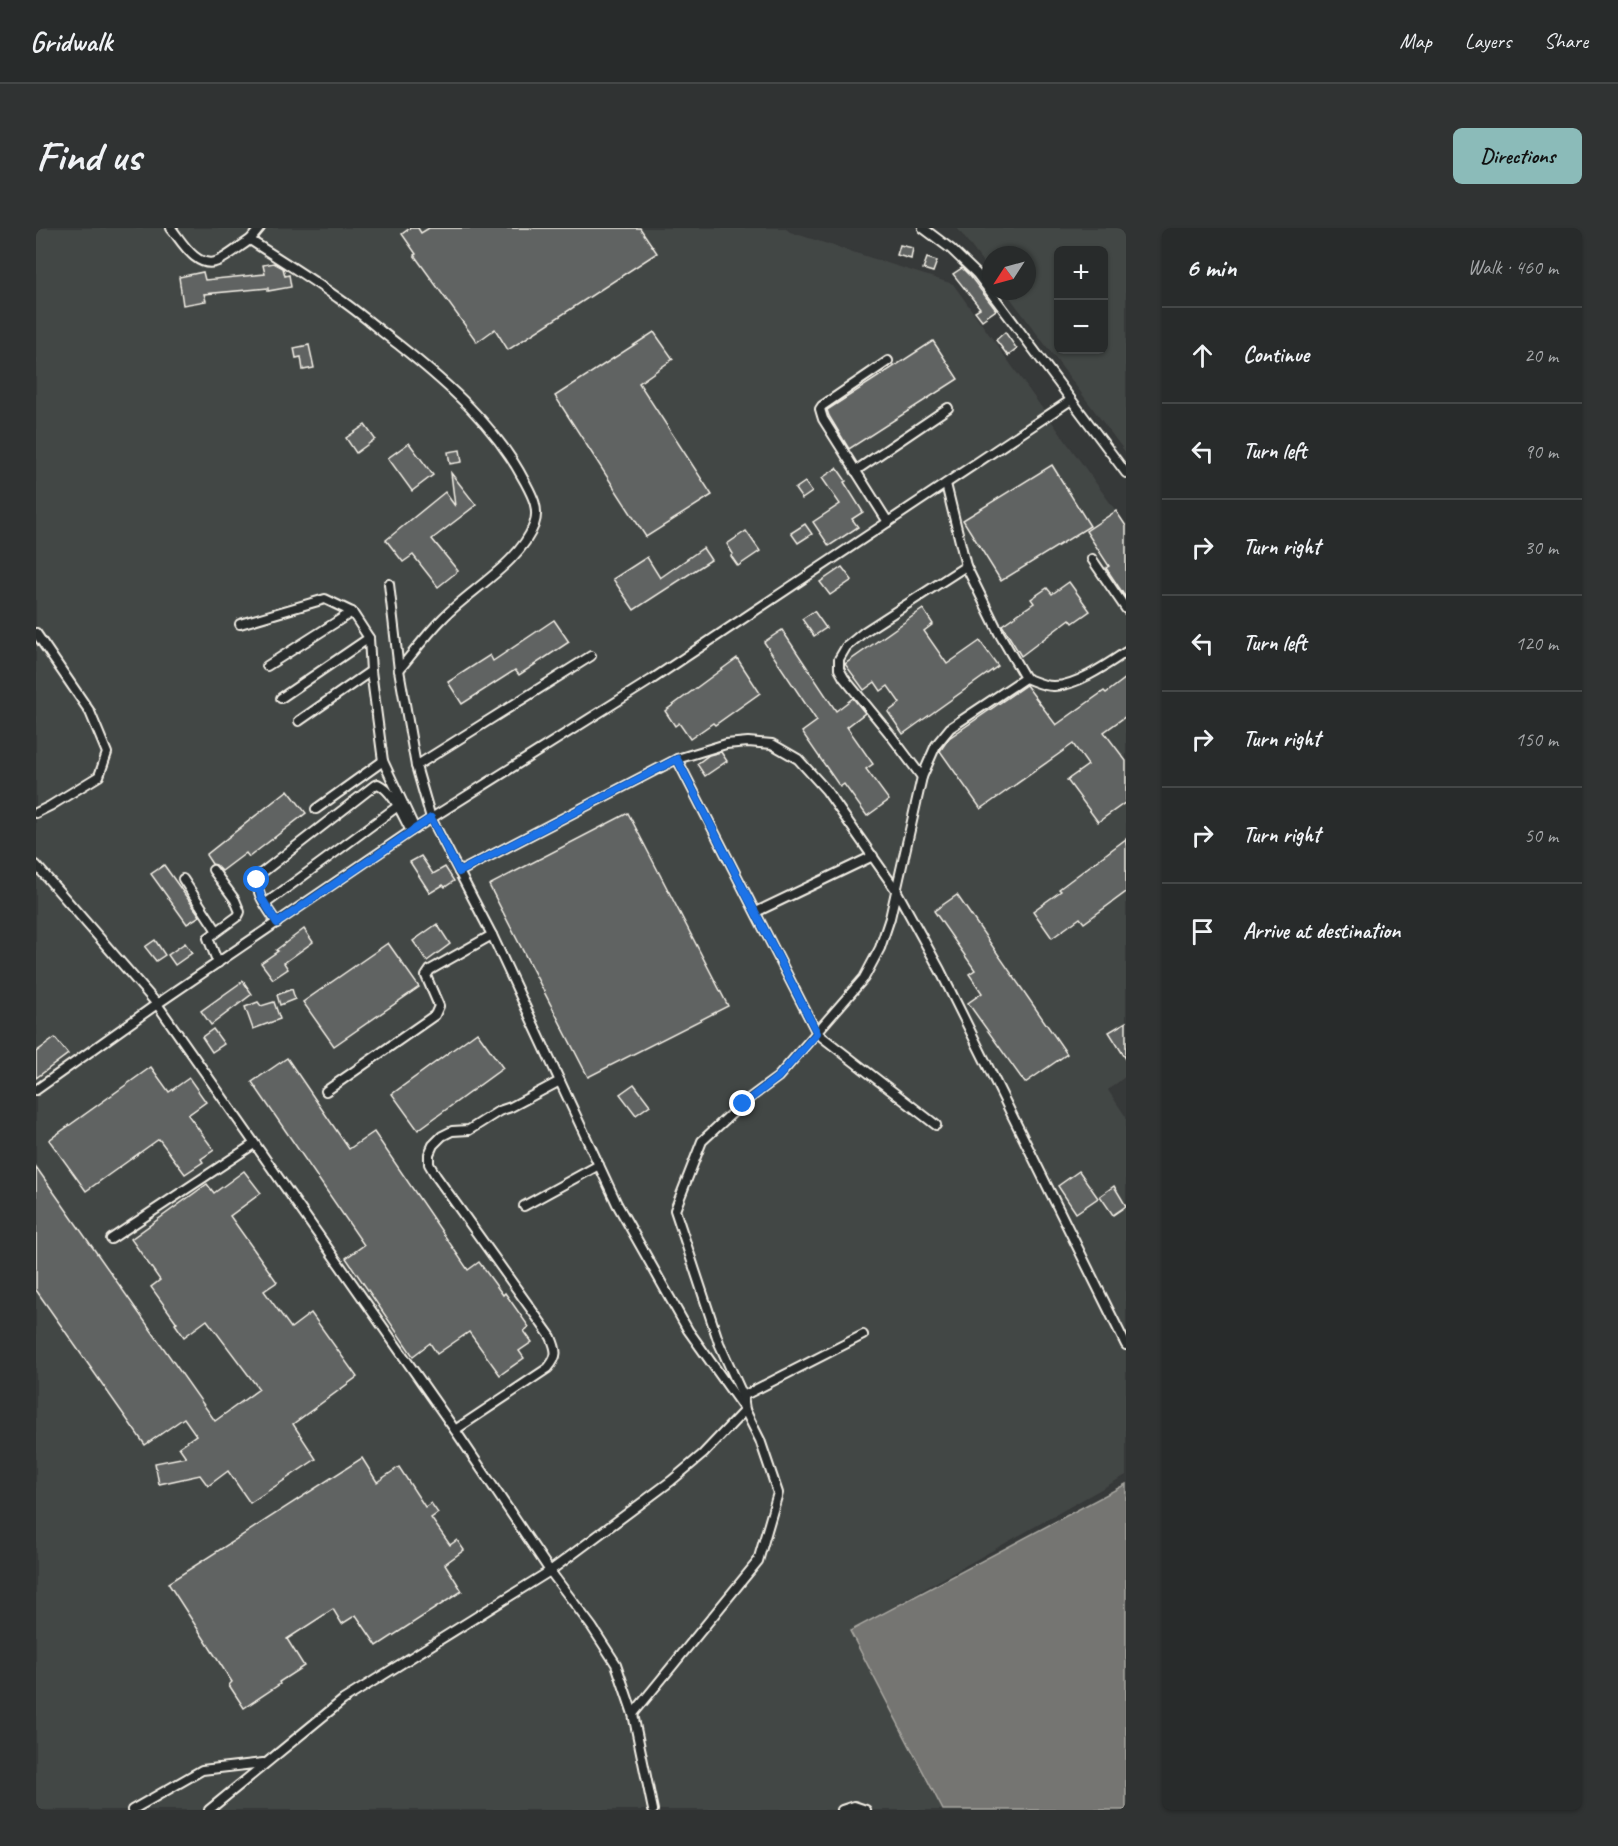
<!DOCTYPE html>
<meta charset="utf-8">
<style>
body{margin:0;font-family:Caveat,sans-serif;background:#303333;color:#f1f3f6}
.controls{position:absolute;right:18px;top:18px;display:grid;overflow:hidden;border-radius:9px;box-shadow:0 2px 4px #0004}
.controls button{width:54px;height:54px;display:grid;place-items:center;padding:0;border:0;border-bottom:2px solid #444747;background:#282b2b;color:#f1f3f6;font:30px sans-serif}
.compass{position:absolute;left:946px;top:18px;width:54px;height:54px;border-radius:50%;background:#282b2b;box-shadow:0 2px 4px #0004;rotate:234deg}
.stop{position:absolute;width:18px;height:18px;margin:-14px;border:4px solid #1a73e8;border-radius:50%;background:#fff}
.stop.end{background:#1a73e8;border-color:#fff;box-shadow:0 2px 6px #0008}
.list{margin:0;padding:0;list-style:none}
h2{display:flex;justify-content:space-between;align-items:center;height:78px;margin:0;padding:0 24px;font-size:26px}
h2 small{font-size:20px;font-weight:400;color:#a5a7a9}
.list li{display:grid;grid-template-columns:39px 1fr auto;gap:18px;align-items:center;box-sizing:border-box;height:96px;padding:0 24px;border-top:2px solid #444747}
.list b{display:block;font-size:22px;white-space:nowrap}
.list em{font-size:20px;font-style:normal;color:#a5a7a9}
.icon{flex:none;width:33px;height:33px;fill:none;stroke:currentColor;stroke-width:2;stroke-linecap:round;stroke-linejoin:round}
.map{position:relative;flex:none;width:1090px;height:1582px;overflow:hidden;border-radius:9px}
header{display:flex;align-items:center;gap:36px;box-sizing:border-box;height:84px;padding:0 30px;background:#282b2b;border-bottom:2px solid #444747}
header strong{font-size:28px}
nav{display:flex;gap:33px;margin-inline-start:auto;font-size:21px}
.intro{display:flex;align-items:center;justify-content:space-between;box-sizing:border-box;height:144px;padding:0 36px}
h1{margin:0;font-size:42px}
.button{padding:15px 27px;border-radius:9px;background:#8bbbb9;color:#111;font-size:21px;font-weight:700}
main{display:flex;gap:36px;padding:0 36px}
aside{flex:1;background:#282b2b;border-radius:9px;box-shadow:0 2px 4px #0004}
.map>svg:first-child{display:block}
.built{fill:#434645;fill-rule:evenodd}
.water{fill:#757572;stroke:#a8a7a1;stroke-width:1.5}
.building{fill:#616362;stroke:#f4f1e8;stroke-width:1.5}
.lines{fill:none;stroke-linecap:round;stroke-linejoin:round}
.lane-casing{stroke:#f4f1e8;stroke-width:12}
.lane{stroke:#2a2d2e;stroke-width:8}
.route{stroke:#1a73e8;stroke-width:8}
</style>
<header>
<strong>Gridwalk</strong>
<nav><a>Map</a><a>Layers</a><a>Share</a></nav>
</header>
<div class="intro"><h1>Find us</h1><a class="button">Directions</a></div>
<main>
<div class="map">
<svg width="1090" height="1582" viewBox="0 0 1090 1582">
<rect width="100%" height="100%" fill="#363939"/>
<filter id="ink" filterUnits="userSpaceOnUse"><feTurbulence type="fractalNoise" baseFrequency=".0167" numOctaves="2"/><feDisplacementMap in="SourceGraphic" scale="12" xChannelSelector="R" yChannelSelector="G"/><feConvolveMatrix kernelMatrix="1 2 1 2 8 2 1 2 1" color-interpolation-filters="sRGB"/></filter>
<g filter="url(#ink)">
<g class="built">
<polygon points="0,0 749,0 754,4 917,56 1090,297 1090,848 1072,862 1090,889 1090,1247 814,1403 907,1582 0,1582"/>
<path d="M 920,0 L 1090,0 L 1090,225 L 969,63 L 991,63 L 991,27 L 955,27 L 955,45 L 922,1 ZM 1023,22 L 1068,22 L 1068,122 L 1023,122 Z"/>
</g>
<polygon class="water" points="1090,1256 1090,1582 907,1582 814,1403"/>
<g class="building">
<polygon points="374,0 382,0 385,5 393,0 604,0 621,25 472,122 459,101 441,114 378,27 380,26 366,6"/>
<polygon points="864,17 877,20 875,31 861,27"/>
<polygon points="891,30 901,33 897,44 887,41"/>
<polygon points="238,35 247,40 249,48 253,47 255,59 232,63 232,60 168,66 170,73 147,77 143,49 167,44 169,52 229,46 227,37"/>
<polygon points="926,40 934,48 960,82 946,92 939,83 944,80 917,46"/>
<polygon points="618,104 637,131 603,155 676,267 610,309 519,168"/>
<polygon points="969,104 981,121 972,128 960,112"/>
<polygon points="897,113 922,151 813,221 793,188 791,182"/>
<polygon points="273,117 278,140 267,142 265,129 260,130 258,120"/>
<polygon points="329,197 339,211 320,225 310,210"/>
<polygon points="373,215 397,247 376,263 352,230"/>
<polygon points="424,222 426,234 414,236 412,224"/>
<polygon points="1016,237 1054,298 965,353 927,292"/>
<polygon points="801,240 810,253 808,254 827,284 816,291 822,299 793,318 777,294 804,276 786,250"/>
<polygon points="415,245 440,277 396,311 422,343 402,359 377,327 367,334 350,312 409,264 419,278"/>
<polygon points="769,254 776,264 766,271 759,261"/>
<polygon points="1080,283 1090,298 1090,370 1070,340 1073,338 1050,303"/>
<polygon points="769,296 776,306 762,315 755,305"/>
<polygon points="710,303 724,323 702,338 695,328 697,326 691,316"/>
<polygon points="667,320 675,332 598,382 577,351 611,329 624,350"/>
<polygon points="806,339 816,352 794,367 784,354"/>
<polygon points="1033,354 1054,383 1037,395 1034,391 985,428 966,397 998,375 995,371 1011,360 1016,366"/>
<polygon points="887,381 897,396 888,403 911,436 944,413 962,438 867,506 852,484 864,475 852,458 845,463 839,454 828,462 809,436"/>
<polygon points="778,383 790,400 778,408 766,391"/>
<polygon points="518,392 533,414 483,447 479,442 426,476 412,454 454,427 457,433"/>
<polygon points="746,402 800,483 817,470 829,485 811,499 837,536 830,541 853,572 831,588 808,556 804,559 766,504 781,493 728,414"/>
<polygon points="701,430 724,465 679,497 677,495 654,511 643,495 639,498 629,483"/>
<polygon points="1090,450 1090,488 1068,504 1090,533 1090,574 1062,594 1031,552 1052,537 1037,516 945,581 904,523 913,510 990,457 1020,497 1068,463 1070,465"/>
<polygon points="685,524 691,533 669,548 661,536 673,527"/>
<polygon points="252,562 270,585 213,629 210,625 186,643 180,637 176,636 170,627"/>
<polygon points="592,585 692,778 552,849 453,657"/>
<polygon points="1090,611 1090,664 1048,695 1044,690 1016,710 997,683 1025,663 1023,661"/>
<polygon points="385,628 397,646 409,639 418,653 409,659 407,657 394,665 374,634"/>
<polygon points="128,637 164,688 151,696 115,646"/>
<polygon points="921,667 1031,826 989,855 932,775 946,765 933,746 939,742 898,683"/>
<polygon points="401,696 414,716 391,733 377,713"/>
<polygon points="268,701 277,714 248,735 252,741 237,751 225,735 242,723 240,722"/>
<polygon points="119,712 129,727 120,733 109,719"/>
<polygon points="149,715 156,725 139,737 132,727"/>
<polygon points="352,715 383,759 298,818 267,774"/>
<polygon points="207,753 216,766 175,797 165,783"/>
<polygon points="256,761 259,771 244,777 241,767"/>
<polygon points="222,774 225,778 238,774 244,791 217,801 209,779"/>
<polygon points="1090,794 1090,831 1073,804"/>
<polygon points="177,801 188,816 176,824 166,809"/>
<polygon points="441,804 467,840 382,902 356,866"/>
<polygon points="19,810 32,826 0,850 0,824"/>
<polygon points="251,830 313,921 338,904 432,1042 443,1034 467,1067 469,1065 493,1099 488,1103 496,1114 483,1123 488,1130 464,1147 433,1104 401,1126 394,1115 377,1128 310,1030 328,1017 216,854"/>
<polygon points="115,839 133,864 153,850 170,874 152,887 178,922 165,931 167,934 149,946 123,911 50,963 13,912"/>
<polygon points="598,856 614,877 600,887 584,866"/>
<polygon points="0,939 179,1193 223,1161 171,1092 148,1109 139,1096 141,1095 115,1059 124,1052 95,1011 171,956 178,965 208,943 225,965 194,988 241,1054 228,1063 255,1100 275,1085 321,1149 257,1196 280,1231 214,1275 192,1243 172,1258 164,1247 123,1256 119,1235 150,1229 143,1219 160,1207 148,1190 109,1217 0,1062"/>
<polygon points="1043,943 1062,970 1040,985 1022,958"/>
<polygon points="1078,958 1090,978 1077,987 1064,968"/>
<polygon points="326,1230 341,1254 363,1239 389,1279 395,1275 402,1285 395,1290 414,1317 421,1312 428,1322 409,1336 426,1363 341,1418 320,1387 306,1396 297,1381 251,1411 268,1438 243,1454 244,1456 208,1480 193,1457 196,1454 132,1355"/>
</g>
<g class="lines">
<defs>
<g id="lane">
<path d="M 135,0 C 146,14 161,42 182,33 C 193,28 204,18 214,12"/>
<path d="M 224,0 L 214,12 C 243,31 273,49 302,70 C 323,84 343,102 363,117 C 412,156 460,198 489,254 C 496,267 504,281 498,297 C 484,335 435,361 407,390 C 391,406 377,425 363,442"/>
<polyline points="887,0 915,21 941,46 1090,245"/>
<polyline points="819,243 912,180"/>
<polyline points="910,256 930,338 963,405 989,450"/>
<polyline points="852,294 787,191 784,181 786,178 852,133"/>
<polyline points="1056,331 1090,381"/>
<polyline points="353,356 363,442 380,538 395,590 456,707 581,976 652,1102 709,1182 724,1212 742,1265 722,1333 597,1486"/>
<polyline points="204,396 289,371 316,384 333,410 335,443 347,533 379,601"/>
<polyline points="0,405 54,484 71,525 63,548 14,578 0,585"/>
<polyline points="231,438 316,384"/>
<polyline points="245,470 333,410"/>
<polyline points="263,493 335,443"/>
<polyline points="641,531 690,516 712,514 736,516 762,531 790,562 860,662 904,742 1090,1117"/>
<polyline points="380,538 555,428"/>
<polyline points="886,549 853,505 808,450 803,441 803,431 810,419 828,404 930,338"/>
<polyline points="280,581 347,533"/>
<polyline points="0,637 121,776 419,1202 514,1343 556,1399 580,1436 597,1486 617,1582"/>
<polyline points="177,642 199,672 204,684 202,688 172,710 182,735"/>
<polyline points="423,644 641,531 781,805 900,897"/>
<polyline points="147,651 181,703"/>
<polyline points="229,676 362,578"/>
<polyline points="720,684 837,628"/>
<path d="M 241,695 C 233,682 216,663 223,647 L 339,557 L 342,556 C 358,564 366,587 375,603"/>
<polyline points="0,862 121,776 375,603 615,452 1035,172"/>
<polyline points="290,863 399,787 403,778 390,748 394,742 456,707"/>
<polyline points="488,978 563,937"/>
<polyline points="75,1011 218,916"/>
<polyline points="707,1168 827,1107"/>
<path d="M 419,1202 L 512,1140 C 522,1128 521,1123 515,1109 L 400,948 L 393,936 L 393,926 L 397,917 L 406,908 L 416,903 L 433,902 L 463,883 L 475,879 L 524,853"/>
<polyline points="96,1582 166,1542 227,1535"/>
<path d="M 173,1582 L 307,1472 L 514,1343 L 635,1253 L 667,1226 L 709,1182 L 707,1168 L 683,1115 L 639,982 L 666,913 L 707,875 L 742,849 L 828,750 L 844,720 L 854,690 L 886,549 L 900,517 L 914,500 L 989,450 C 998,453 1007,458 1017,458 C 1039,459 1072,436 1090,424"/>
<polyline points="806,1582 818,1578 830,1582"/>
</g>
</defs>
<use href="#lane" class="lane-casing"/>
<use href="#lane" class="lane"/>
</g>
</g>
<g class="lines" filter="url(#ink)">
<polyline class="route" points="221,652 225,669 241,695 395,590 423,644 641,531 781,805 742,849 707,876"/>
</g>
</svg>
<div class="controls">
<button>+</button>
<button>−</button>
</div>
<svg class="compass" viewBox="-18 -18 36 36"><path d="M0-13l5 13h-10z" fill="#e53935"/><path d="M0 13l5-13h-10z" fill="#a5a7a9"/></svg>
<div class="stop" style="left:221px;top:652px"></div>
<div class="stop end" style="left:707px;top:876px"></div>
</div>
<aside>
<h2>6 min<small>Walk · 460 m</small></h2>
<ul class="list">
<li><svg class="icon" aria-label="ahead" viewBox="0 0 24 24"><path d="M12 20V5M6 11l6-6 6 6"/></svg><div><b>Continue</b></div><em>20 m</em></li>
<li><svg class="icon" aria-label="left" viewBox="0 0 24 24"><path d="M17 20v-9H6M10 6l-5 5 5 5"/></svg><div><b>Turn left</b></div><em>90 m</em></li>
<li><svg class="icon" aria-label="right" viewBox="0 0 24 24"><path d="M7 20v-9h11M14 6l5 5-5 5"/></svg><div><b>Turn right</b></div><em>30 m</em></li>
<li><svg class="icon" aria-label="left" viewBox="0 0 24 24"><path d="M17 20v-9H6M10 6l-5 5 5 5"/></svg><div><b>Turn left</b></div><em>120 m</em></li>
<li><svg class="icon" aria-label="right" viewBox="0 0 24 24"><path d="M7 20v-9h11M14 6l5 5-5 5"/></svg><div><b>Turn right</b></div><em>150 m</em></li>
<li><svg class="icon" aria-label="right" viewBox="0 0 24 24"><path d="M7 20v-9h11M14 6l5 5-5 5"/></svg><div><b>Turn right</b></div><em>50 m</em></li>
<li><svg class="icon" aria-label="arrive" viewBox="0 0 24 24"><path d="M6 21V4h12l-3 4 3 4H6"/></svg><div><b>Arrive at destination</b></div></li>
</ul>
</aside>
</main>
